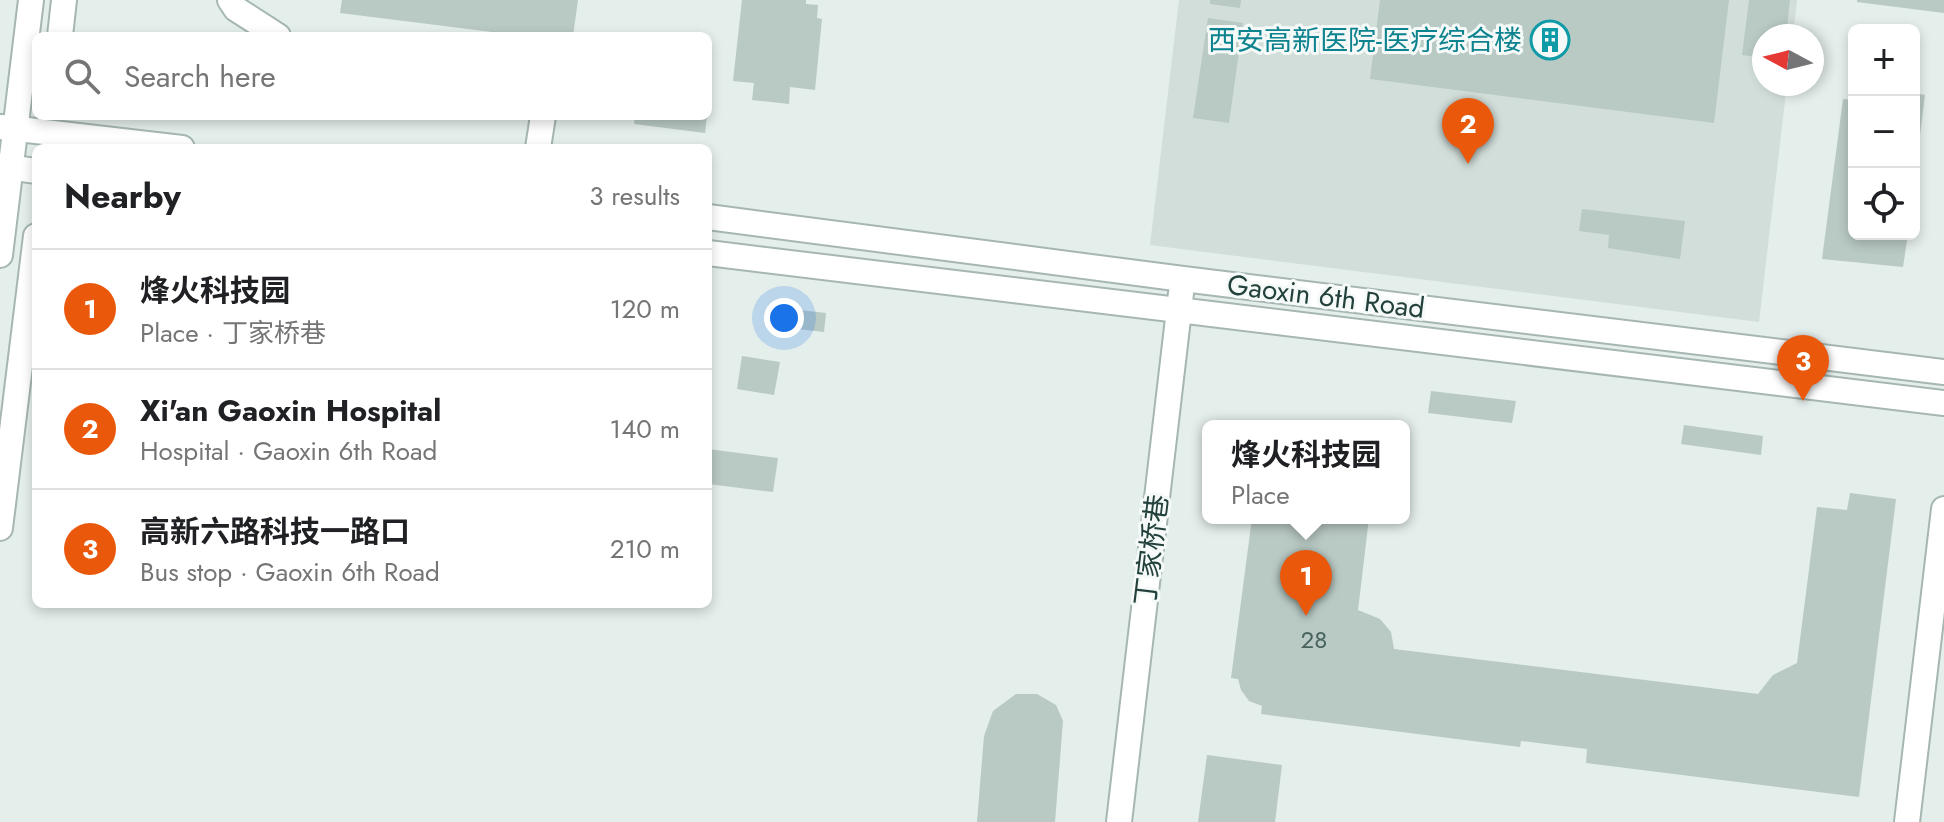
<!DOCTYPE html>
<meta charset="utf-8">
<style>
body{margin:0;font-family:Jost,"Noto Sans SC",sans-serif;background:#f6f6f6;color:#202124}
.controls{position:absolute;right:24px;top:24px;display:grid;overflow:hidden;border-radius:12px;box-shadow:0 4px 12px #0003}
.controls button{width:72px;height:72px;display:grid;place-items:center;padding:0;border:0;border-bottom:2px solid #e0e0e0;background:#fff;color:#202124;font:40px sans-serif}
.compass{position:absolute;left:1752px;top:24px;width:72px;height:72px;border-radius:50%;background:#fff;box-shadow:0 4px 12px #0003;rotate:277deg}
.you{position:absolute;left:784px;top:318px;width:28px;height:28px;margin:-20px;border:6px solid #fff;border-radius:50%;background:#1a73e8;box-shadow:0 0 0 12px #1a73e833}
.badge{display:grid;place-items:center;width:52px;height:52px;border-radius:50%;background:#ea580c;color:#fff;font-size:26px;font-weight:700}
.pin{position:absolute;translate:-50% -66px;filter:drop-shadow(0 2px 4px #0008)}
.pin::after{content:'';position:absolute;top:42px;width:28px;height:24px;background:inherit;clip-path:polygon(0 0,100% 0,50% 100%)}
.popup{position:absolute;left:1202px;top:420px;width:208px;height:104px;box-sizing:border-box;display:grid;place-content:center;border-radius:12px;background:#fff;filter:drop-shadow(0 2px 6px #0005);font-size:26px;white-space:nowrap;color:#757577}
.popup b{font-size:30px;color:#202124}
.popup::after{content:'';position:absolute;left:50%;top:100%;margin-left:-16px;border:16px solid transparent;border-top-color:#fff}
.list{margin:0;padding:0;list-style:none}
h2{display:flex;justify-content:space-between;align-items:center;height:104px;margin:0;padding:0 32px;font-size:34px}
h2 small{font-size:26px;font-weight:400;color:#757577}
.list li{display:grid;grid-template-columns:52px 1fr auto;gap:24px;align-items:center;box-sizing:border-box;height:120px;padding:0 32px;border-top:2px solid #e0e0e0}
.list b{display:block;font-size:30px;white-space:nowrap}
.list p{margin:0;font-size:26px;white-space:nowrap;color:#757577}
.list em{font-size:26px;font-style:normal;color:#757577}
.icon{flex:none;width:44px;height:44px;fill:none;stroke:currentColor;stroke-width:2;stroke-linecap:round;stroke-linejoin:round}
.map{position:relative;flex:none;width:1944px;height:822px;overflow:hidden}
.search{position:absolute;background:#fff;box-shadow:0 4px 12px #0003;left:32px;top:32px;width:680px;height:88px;display:flex;align-items:center;gap:20px;box-sizing:border-box;padding:0 28px;border-radius:12px;color:#757577;font-size:30px}
.panel{position:absolute;background:#fff;box-shadow:0 4px 12px #0003;left:32px;top:144px;width:680px;height:464px;border-radius:12px}
.map>svg:first-child{display:block}
.built{fill:#d2deda}
.building{fill:#b9c9c4}
.lines{fill:none;stroke-linecap:round;stroke-linejoin:round}
.minor-casing{stroke:#a6b7b3;stroke-width:28}
.tertiary-casing{stroke:#a6b7b3;stroke-width:28}
.minor{stroke:#fff;stroke-width:24}
.tertiary{stroke:#fff;stroke-width:24}
.labels{text-anchor:middle;stroke-width:6;stroke-linejoin:round;paint-order:stroke}
.number-label{font-size:24px;fill:#48635e}
.culture-label{font-size:28px;fill:#0d838f;stroke:#f5faf8;text-anchor:end}
.street-label{font-size:28px;fill:#23413c;stroke:#f5faf8}
</style>
<div class="map">
<svg width="1944" height="822" viewBox="0 0 1944 822">
<rect width="100%" height="100%" fill="#e4eeeb"/>
<polygon class="built" points="1179,0 1797,0 1793,36 1764,36 1764,84 1787,84 1759,322 1150,245"/>
<g class="building">
<polygon points="342,0 578,0 573,36 523,36 340,13"/>
<polygon points="742,0 806,0 806,4 818,5 817,18 822,19 815,90 790,87 789,104 752,100 754,83 733,81"/>
<polygon points="1210,0 1241,0 1240,8 1210,4"/>
<polygon points="1380,0 1729,0 1714,123 1370,79"/>
<polygon points="1749,0 1790,0 1786,36 1764,36 1764,58 1742,55"/>
<polygon points="1857,0 1944,0 1944,13 1857,2"/>
<polygon points="1208,18 1243,23 1229,123 1193,118"/>
<polygon points="1914,93 1925,95 1916,168 1914,167"/>
<polygon points="1843,99 1854,100 1854,234 1908,234 1903,267 1822,259"/>
<polygon points="635,116 707,116 705,133 634,124"/>
<polygon points="1582,209 1685,221 1680,259 1608,248 1609,235 1579,231"/>
<polygon points="773,307 826,313 824,332 770,326"/>
<polygon points="742,356 780,362 774,395 737,389"/>
<polygon points="1431,391 1516,401 1512,423 1428,413"/>
<polygon points="1684,425 1763,436 1761,455 1681,444"/>
<polygon points="708,449 778,458 773,492 708,484"/>
<polygon points="1850,493 1896,499 1859,797 1586,763 1587,749 1521,741 1520,747 1261,714 1262,706 1249,701 1241,690 1238,679 1231,678 1252,518 1369,518 1358,610 1380,619 1391,632 1394,649 1758,694 1773,675 1797,663 1817,507 1847,510"/>
<polygon points="1016,694 1037,694 1056,705 1063,721 1055,822 977,822 984,736 993,711"/>
<polygon points="1207,755 1282,765 1275,822 1198,822"/>
</g>
<g class="lines">
<defs>
<g id="minor">
<polyline points="230,0 236,9 278,36"/>
<polyline points="538,148 543,116"/>
<polyline points="1907,822 1944,509"/>
</g>
<g id="tertiary">
<polyline points="60,36 64,0"/>
<polyline points="1,127 182,148"/>
<polyline points="0,166 36,171"/>
<polyline points="708,217 1183,279 1944,372"/>
<polyline points="708,253 1944,403"/>
<polyline points="0,255 31,0"/>
<polyline points="0,528 36,236"/>
<polyline points="1119,822 1181,293"/>
</g>
</defs>
<use href="#minor" class="minor-casing"/>
<use href="#tertiary" class="tertiary-casing"/>
<use href="#minor" class="minor"/>
<use href="#tertiary" class="tertiary"/>
</g>
<defs>
<symbol id="building-ring" viewBox="-11 -11 22 22"><circle r="9.5" fill="#f5faf8" stroke="#0f9aa8" stroke-width="1.5"/><path d="M-4-6H4V6H1V3H-1V6H-4ZM-2.5-4.3h1.7v1.8h-1.7ZM.8-4.3h1.7v1.8H.8ZM-2.5-1h1.7V.8h-1.7ZM.8-1h1.7V.8H.8Z" fill="#0f9aa8"/></symbol>
</defs>
<g fill-rule="evenodd">
<use href="#building-ring" x="1528" y="18" width="44" height="44"/>
</g>
<g class="labels">
<g class="number-label">
<text x="1314" y="648">28</text>
</g>
<g class="culture-label">
<text x="1522" y="50">西安高新医院-医疗综合楼</text>
</g>
<g class="street-label">
<text transform="translate(1326 296) rotate(7)" y="10">Gaoxin 6th Road</text>
<text transform="translate(1151 550) rotate(-83)" y="10">丁家桥巷</text>
</g>
</g>
</svg>
<div class="controls">
<button>+</button>
<button>−</button>
<button><svg class="icon" aria-label="locate" viewBox="0 0 24 24"><circle cx="12" cy="12" r="6"/><path d="M12 2v4M12 18v4M2 12h4M18 12h4"/></svg></button>
</div>
<svg class="compass" viewBox="-18 -18 36 36"><path d="M0-13l5 13h-10z" fill="#e53935"/><path d="M0 13l5-13h-10z" fill="#757577"/></svg>
<div class="you"></div>
<div class="pin badge" style="left:1306px;top:616px">1</div>
<div class="popup"><b>烽火科技园</b>Place</div>
<div class="pin badge" style="left:1468px;top:164px">2</div>
<div class="pin badge" style="left:1803px;top:401px">3</div>
<div class="search"><svg class="icon" aria-label="search" viewBox="0 0 24 24"><circle cx="10" cy="10" r="6"/><path d="M15 15l6 6"/></svg>Search here</div>
<section class="panel">
<h2>Nearby<small>3 results</small></h2>
<ul class="list">
<li><span class="badge">1</span><div><b>烽火科技园</b><p>Place · 丁家桥巷</p></div><em>120 m</em></li>
<li><span class="badge">2</span><div><b>Xi'an Gaoxin Hospital</b><p>Hospital · Gaoxin 6th Road</p></div><em>140 m</em></li>
<li><span class="badge">3</span><div><b>高新六路科技一路口</b><p>Bus stop · Gaoxin 6th Road</p></div><em>210 m</em></li>
</ul>
</section>
</div>
